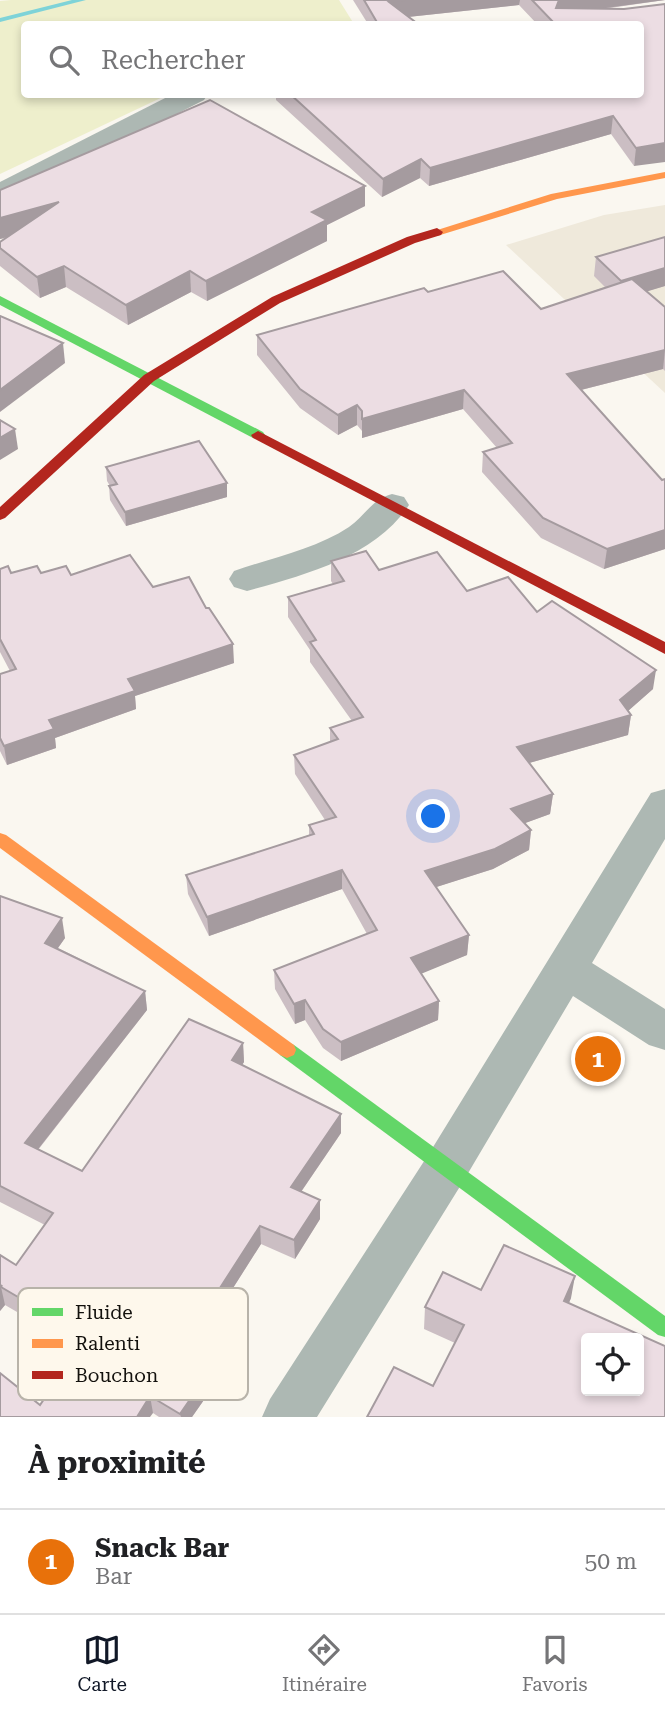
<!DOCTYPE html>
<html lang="fr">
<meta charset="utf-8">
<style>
body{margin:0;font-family:"Roboto Serif",serif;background:#f2f2f2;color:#202124}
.controls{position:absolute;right:21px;bottom:21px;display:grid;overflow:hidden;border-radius:7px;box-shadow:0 4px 10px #0003}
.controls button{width:63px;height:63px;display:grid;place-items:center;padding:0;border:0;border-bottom:2px solid #e0e0e0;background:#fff;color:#202124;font:35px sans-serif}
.you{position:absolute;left:434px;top:817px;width:24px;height:24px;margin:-18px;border:5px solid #fff;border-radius:50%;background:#1a73e8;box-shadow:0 0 0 10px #1a73e833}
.badge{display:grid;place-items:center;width:46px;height:46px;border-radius:50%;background:#111827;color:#fff;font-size:23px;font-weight:700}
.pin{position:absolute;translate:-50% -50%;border:4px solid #fff;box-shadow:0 2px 7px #0006}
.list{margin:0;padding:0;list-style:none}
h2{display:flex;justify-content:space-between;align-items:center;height:91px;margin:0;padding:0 28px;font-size:30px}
h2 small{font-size:23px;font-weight:400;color:#757577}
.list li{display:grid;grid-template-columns:46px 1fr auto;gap:21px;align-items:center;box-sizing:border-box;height:105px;padding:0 28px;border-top:2px solid #e0e0e0}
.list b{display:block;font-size:26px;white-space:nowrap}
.list p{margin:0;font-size:23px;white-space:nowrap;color:#757577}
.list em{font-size:23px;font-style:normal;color:#757577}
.icon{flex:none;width:38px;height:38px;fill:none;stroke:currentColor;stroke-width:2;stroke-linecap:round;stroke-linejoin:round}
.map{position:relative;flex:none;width:665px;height:1417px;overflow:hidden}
.search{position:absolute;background:#fff;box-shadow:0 4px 10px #0003;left:21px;right:21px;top:21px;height:77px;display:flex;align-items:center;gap:18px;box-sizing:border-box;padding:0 24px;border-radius:7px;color:#757577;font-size:26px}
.sheet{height:196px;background:#fff}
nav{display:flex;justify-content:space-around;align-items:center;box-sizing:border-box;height:98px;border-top:2px solid #e0e0e0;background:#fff;font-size:19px;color:#757577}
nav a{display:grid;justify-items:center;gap:4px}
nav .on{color:#111827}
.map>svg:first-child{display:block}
.built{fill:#efe9db}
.green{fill:#eeefcc}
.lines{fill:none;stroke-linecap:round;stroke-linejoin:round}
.stream{fill:#7ed3d8;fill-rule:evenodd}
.street{fill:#adb8b3;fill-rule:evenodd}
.fast{fill:#63d668;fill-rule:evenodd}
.slow{fill:#ff974d;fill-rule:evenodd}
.jam{fill:#b3261e;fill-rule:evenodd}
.wall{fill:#cbbec3}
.shaded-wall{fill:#a59b9f}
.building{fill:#ecdde3;stroke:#a59b9f;stroke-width:2;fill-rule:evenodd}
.key{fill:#fef8ec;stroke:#b8b3a9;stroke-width:2}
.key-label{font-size:19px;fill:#13110d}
</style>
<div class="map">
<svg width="665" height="1417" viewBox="0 0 665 1417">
<rect width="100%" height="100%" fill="#faf7f0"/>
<polygon class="built" points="665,205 665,393 506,245 604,215"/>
<polygon class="green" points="11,0 339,0 354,24 24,24 24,94 167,95 0,174 0,1"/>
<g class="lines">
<polygon class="stream" points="72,0 86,0 0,22 0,18"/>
<g class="street">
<polygon points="173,94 208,94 204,100 10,199 0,202 0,182"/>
<path d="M 392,494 L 404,497 L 409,505 C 375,557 304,575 247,591 L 234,587 L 229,579 L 234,571 C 271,558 316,549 349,527 C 365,516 372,499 392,494 Z"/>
<polygon points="665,789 665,839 592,963 665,1009 665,1050 649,1045 573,996 464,1180 317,1417 262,1417 270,1399 430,1152 651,793"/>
</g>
<g class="fast">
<polygon points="0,296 263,432 265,435 258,439 253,438 0,305"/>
<polygon points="287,1042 294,1045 665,1316 665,1337 658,1335 280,1055 278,1050 280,1045"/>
</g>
<g class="slow">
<polygon points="665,172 665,178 557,199 437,236 431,232 551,194"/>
<polygon points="0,833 6,835 294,1045 296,1050 294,1055 287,1058 280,1055 0,848"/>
</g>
<g class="jam">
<polygon points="437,228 443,232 441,235 415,243 280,303 154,381 5,518 0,520 0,507 144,375 272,297 407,237"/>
<polygon points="258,431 665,642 665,654 253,438 251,435"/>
</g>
</g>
<g class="wall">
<polygon points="353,0 665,0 603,9 624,9 665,4 634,166 611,134 429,186 420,178 382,197 276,100 276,94 640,94 640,24 537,24 519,5 408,17 418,24 368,24"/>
<polygon points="0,190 365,206 327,225 327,241 207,301 191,292 128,325 66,287 40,298 0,266 0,242 6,238 0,239"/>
<polygon points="665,237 665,286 647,291 665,307 665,371 663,369 581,390 662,480 665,479 665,549 604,569 541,538 482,472 483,452 497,448 463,409 362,438 362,431 357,425 338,435 300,408 257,355 257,335 428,292 541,309 605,287 594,276 596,257"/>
<polygon points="106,467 227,483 227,497 126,526 110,500 109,486 110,486 107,481"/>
<polygon points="331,561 379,570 467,591 537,612 653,689 628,711 631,715 628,735 529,763 553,794 550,814 525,823 531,830 529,850 493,869 436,887 469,935 467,955 421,973 439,1001 438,1020 341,1061 323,1048 305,1020 295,1024 275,989 274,970 367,934 342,889 209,936 188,894 186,875 309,835 309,825 325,820 295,774 294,755 330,742 330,728 352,721 310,662 310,650 288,617 288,597 333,584 331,581"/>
<polygon points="0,569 11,573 41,573 71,575 153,587 234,663 135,696 136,709 55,738 56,748 7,765 0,751 0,674 10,671 0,652"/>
<polygon points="0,896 65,938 58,948 145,991 147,1010 38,1150 82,1171 243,1043 244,1062 242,1065 341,1114 341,1133 301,1192 320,1219 295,1259 261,1244 208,1327 243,1362 224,1393 213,1387 192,1417 159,1417 153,1413 40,1405 79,1348 5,1305 0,1311 0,1255 16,1265 45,1225 0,1202"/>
<polygon points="481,1290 571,1298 569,1303 433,1386 455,1343 424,1329 425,1307"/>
</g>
<g class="shaded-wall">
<polygon points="405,0 520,0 519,5 389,19 389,2"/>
<polygon points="559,0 665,0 569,13 556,8"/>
<polygon points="613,116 611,134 429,186 430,168"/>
<polygon points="665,143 665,162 634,166 636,148"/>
<polygon points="421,159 420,178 382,197 383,179"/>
<polygon points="365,186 365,206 327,225 327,241 207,301 206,281 312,212"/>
<polygon points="59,202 61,222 0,239 0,218"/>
<polygon points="64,266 66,287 40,298 37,277"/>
<polygon points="665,268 665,286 619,300 621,281"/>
<polygon points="190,271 191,292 128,325 126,305"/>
<polygon points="63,343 65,363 0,412 0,390"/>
<polygon points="665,350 663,369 565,394 567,374"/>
<polygon points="464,390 463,409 362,438 362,419"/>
<polygon points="357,405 357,425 338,435 338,415"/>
<polygon points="15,429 18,449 0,460 0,438"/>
<polygon points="227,483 227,497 126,526 125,512"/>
<polygon points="665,530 665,549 604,569 607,549"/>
<polygon points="233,644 234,663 135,696 136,709 55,738 56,748 7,765 4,746 49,720 128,679"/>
<polygon points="656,670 653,689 620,718 631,715 628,735 515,767 517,747 620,700"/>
<polygon points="553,794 550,814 509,829 511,809"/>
<polygon points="531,830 529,850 493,869 424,891 425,871"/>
<polygon points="342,870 342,889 209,936 207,917"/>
<polygon points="62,918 65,938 48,962 45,943"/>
<polygon points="469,935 467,955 411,978 411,958"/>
<polygon points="145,991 147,1010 28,1162 25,1143"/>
<polygon points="305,1000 305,1020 295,1024 294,1004"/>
<polygon points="439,1001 438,1020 341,1061 341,1042"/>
<polygon points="243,1043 244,1062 233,1079 232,1060"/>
<polygon points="341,1114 341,1133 292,1205 291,1187"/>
<polygon points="320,1200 320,1219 295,1259 294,1240"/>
<polygon points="260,1226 261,1244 200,1340 198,1322"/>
<polygon points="575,1276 571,1298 560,1323 564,1301"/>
<polygon points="1,1287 5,1305 0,1311 0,1288"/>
<polygon points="242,1344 243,1362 224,1393 223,1375"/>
<polygon points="211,1369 213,1387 192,1417 181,1417 180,1414"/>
<polygon points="150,1396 153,1413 150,1417 137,1417"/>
</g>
<g class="building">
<polygon points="364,0 405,0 389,2 418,24 378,24"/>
<polygon points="532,0 559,0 556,8 624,9 665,4 665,143 636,148 613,116 430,168 421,159 383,179 290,94 640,94 640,24 555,24"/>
<polygon points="210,100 365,186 312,212 327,220 206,281 190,271 126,305 64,266 37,277 0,248 0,242 59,202 0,218 0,190"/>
<polygon points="665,237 665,268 621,281 596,257"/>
<polygon points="503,271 541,309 632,279 665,307 665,350 567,374 662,480 665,479 665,530 607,549 543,518 483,452 512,443 464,390 362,419 362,411 357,405 338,415 300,389 257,335 424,288 428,292"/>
<polygon points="0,316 63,343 0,390"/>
<polygon points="0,420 15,429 0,438"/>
<polygon points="199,441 227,483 125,512 109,486 117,484 106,467"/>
<polygon points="366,551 379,570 437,552 467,591 508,577 537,612 552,601 656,670 620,700 631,715 517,747 553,794 511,809 531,830 495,849 425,871 469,935 411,958 439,1001 341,1042 323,1029 305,1000 294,1004 274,970 377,930 342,870 207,917 186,875 314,834 309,825 336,817 294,755 338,739 330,728 363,717 310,642 316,640 288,597 344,581 331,561"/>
<polygon points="130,555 153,587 189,577 206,608 209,608 233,644 128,679 135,691 49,720 54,729 4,746 0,738 0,674 16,669 0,639 0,569 8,566 11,573 37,566 41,573 66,566 71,575"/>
<polygon points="0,896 62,918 45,943 145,991 25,1143 82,1171 189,1019 243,1043 232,1060 341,1114 291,1187 320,1200 294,1240 260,1226 198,1322 242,1344 223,1375 211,1369 180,1414 150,1396 137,1417 0,1417 0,1373 40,1405 86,1337 1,1287 2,1285 0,1288 0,1255 16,1265 53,1213 0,1186"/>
<path d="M 504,1245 L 575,1276 L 564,1301 L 665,1346 L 665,1417 L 367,1417 L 394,1367 L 433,1386 L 464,1325 L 425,1307 L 443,1272 L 481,1290 ZM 586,1338 L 639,1338 L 639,1391 L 586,1391 Z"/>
</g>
<rect x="18" y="1288" width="230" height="112" rx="10" class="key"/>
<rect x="32" y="1308" width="31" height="8" fill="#63d668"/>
<rect x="32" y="1339" width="31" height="9" fill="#ff974d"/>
<rect x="32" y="1371" width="31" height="8" fill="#b3261e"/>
<g class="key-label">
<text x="75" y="1319">Fluide</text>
<text x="75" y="1350">Ralenti</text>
<text x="75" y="1382">Bouchon</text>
</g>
</svg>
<div class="controls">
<button><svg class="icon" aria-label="locate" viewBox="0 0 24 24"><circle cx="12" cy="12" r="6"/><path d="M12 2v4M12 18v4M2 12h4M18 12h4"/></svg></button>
</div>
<div class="you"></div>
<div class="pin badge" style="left:598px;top:1059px;background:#e8710a">1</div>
<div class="search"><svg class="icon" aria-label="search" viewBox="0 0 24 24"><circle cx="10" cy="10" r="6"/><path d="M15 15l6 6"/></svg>Rechercher</div>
</div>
<section class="sheet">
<h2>À proximité<small></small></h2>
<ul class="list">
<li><span class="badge" style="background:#e8710a">1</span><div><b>Snack Bar</b><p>Bar</p></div><em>50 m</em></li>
</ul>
</section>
<nav>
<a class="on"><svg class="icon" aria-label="map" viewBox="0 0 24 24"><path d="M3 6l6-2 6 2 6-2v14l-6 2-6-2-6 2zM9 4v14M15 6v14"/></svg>Carte</a>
<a><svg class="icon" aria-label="directions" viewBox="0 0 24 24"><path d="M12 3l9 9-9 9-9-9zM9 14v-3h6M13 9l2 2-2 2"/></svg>Itinéraire</a>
<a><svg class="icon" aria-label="saved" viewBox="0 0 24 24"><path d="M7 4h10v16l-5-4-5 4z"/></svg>Favoris</a>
</nav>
